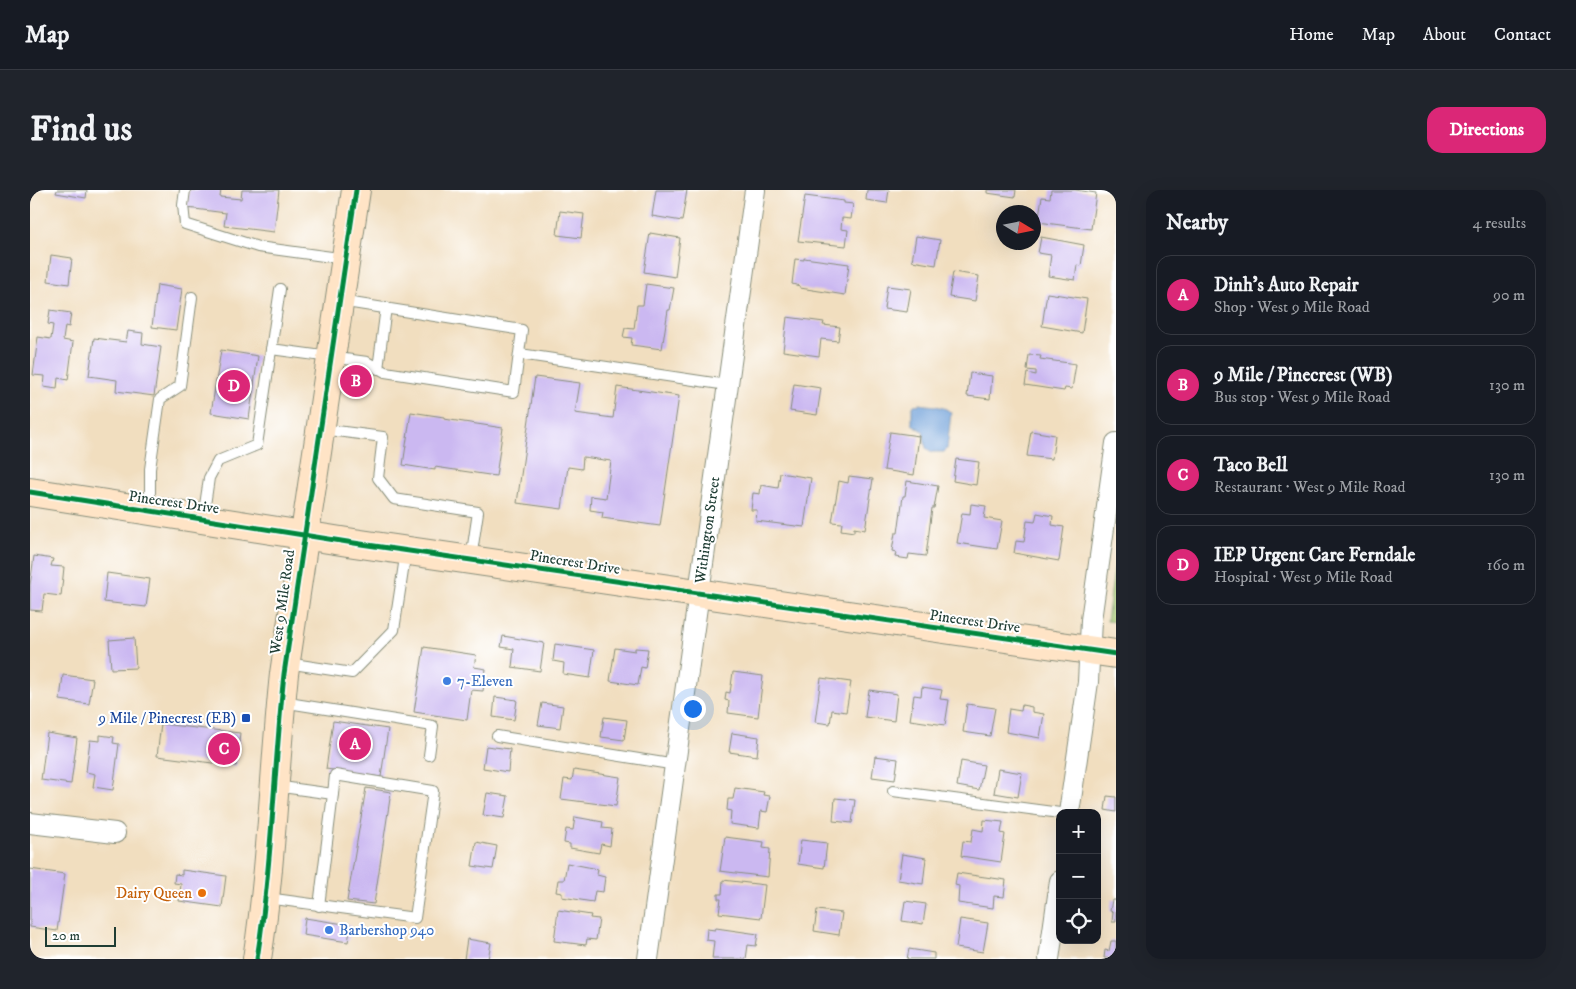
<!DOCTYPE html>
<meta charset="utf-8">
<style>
body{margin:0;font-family:"IM FELL DW Pica",serif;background:#20242c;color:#f1f3f6}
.controls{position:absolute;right:15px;bottom:15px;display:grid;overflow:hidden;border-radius:10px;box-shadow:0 5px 20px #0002}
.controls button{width:45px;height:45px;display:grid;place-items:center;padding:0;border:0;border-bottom:1px solid #363941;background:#171b24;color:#f1f3f6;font:25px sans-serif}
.compass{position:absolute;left:966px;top:15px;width:45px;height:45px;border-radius:50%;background:#171b24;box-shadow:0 5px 20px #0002;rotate:100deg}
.scale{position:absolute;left:15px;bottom:12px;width:71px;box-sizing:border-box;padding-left:5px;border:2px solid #1f3d34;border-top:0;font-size:14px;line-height:18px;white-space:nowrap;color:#1f3d34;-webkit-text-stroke:4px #fff;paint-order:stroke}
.you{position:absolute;left:662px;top:518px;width:18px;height:18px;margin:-12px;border:4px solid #fff;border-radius:50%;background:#1a73e8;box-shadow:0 0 0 8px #1a73e833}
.badge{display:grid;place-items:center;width:32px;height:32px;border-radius:50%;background:#db2777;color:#fff;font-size:16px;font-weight:700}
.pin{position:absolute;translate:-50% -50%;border:2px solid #fff;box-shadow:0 1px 5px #0006}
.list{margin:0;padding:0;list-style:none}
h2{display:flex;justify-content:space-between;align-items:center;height:65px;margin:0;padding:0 20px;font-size:21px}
h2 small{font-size:16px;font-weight:400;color:#9ea1a6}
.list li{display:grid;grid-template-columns:32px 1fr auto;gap:15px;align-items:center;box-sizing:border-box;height:80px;margin:0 10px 10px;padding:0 10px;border:1px solid #363941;border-radius:15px}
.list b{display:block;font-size:19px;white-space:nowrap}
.list p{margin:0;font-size:16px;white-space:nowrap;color:#9ea1a6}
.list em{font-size:16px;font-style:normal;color:#9ea1a6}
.icon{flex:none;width:28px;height:28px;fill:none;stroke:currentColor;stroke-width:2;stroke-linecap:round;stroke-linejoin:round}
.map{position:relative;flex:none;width:1086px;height:769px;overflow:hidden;border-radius:15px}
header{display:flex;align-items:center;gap:30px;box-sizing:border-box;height:70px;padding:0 25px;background:#171b24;border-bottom:1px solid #363941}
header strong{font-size:24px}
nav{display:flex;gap:28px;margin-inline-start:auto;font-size:18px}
.intro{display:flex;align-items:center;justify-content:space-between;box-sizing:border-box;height:120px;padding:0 30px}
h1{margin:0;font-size:35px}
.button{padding:12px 22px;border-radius:15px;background:#db2777;color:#fff;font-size:18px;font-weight:700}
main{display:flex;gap:30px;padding:0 30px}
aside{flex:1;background:#171b24;border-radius:15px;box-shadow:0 5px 20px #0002}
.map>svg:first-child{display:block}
.green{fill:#a0c26c;stroke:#608050}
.water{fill:#6d9fd8;stroke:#466e86}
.building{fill:#cbb8f1}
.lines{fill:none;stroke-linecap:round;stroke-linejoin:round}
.lane-casing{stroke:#888e7a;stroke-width:12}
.street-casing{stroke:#888e7a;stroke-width:22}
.secondary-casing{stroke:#888e7a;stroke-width:30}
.lane{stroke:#fff;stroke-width:10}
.street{stroke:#fff;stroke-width:20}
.secondary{stroke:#ffe4c6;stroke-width:28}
.cycleway-casing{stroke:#fff;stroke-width:8}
.cycleway{stroke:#00873e;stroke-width:5}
.shop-dot{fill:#3f7fe0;stroke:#fff;stroke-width:2}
.transit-dot{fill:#1a4fb4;stroke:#fff;stroke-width:2}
.food-dot{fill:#e8710a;stroke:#fff;stroke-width:2}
.labels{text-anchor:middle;stroke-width:4;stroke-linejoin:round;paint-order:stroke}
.street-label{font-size:15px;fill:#1f3d34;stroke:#fff}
.shop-label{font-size:15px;fill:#366cbe;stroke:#fff;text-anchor:start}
.transit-label{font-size:15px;fill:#164399;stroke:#fff;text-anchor:end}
.food-label{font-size:15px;fill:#c56008;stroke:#fff;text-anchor:end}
</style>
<header>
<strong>Map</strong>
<nav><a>Home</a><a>Map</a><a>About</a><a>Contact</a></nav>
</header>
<div class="intro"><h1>Find us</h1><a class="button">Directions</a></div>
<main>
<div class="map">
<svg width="1086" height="769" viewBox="0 0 1086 769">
<rect width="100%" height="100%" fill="#fff"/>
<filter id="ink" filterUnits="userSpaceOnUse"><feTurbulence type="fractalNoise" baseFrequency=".02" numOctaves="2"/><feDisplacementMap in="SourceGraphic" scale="10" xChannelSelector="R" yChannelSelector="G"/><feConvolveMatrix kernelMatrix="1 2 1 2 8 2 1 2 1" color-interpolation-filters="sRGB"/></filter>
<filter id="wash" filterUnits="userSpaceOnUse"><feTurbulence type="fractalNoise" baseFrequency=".0096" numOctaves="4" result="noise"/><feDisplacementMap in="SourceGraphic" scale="20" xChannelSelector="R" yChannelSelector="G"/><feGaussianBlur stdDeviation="1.12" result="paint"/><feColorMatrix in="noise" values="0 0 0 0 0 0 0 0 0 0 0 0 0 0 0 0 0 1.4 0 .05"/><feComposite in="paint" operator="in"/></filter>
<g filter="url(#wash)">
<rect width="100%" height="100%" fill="#f1debf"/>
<polygon class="green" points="1086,366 1086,432 1077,431"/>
<path class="water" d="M 890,214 C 899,216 915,215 921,223 L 917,259 L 914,262 L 902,262 L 896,258 L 893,241 L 882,234 L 882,219 L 884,215 Z"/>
<g id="blocks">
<g class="building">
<polygon points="27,0 57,0 56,8 26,3"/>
<polygon points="159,0 191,0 190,7 211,9 212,0 249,0 244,42 194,36 196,23 157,18"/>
<polygon points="626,0 657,0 652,31 622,26"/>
<polygon points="837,0 859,0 857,13 836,10"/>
<polygon points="957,0 986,0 985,7 957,3"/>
<polygon points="1021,0 1045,0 1066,3 1061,39 1008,32 1012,7 1020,8"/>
<polygon points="775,6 814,11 814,13 823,14 821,29 812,28 811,39 818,40 816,56 768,51"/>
<polygon points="530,21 554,24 551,48 527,45"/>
<polygon points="620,43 650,48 645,87 614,82"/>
<polygon points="886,46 910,50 906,75 882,71"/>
<polygon points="1011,47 1054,55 1051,76 1047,75 1045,90 1018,86 1021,65 1008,63"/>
<polygon points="21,65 42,68 39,94 18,91"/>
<polygon points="774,68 819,74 815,105 770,98 770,96 762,94 765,69 774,70"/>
<polygon points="923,82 949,86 945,111 919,107"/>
<polygon points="616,94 644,98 640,120 638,120 632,159 601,155 602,148 593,147 595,138 604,139 607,115 613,115"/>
<polygon points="127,95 152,99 146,140 122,137"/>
<polygon points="857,96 881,99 877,122 854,119"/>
<polygon points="1017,103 1057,109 1052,143 1012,136"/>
<polygon points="20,120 41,123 39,137 35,136 33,150 43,152 38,190 28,188 27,199 14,197 15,186 3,185 8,147 21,149 23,135 18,134"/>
<polygon points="757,127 794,132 793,135 810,137 808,151 791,149 789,166 753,161"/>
<polygon points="98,141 113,143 112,154 131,157 124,206 86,201 87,190 59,186 64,148 96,152"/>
<polygon points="191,160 228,166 219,229 181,223"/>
<polygon points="999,165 1011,166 1010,169 1046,174 1042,199 1035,198 1034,201 995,195 997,183 1006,185 1006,181 997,180"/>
<polygon points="940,183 962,186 960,209 937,206"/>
<polygon points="505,187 550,193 545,223 583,228 587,197 649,206 630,336 572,328 573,322 560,320 561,306 576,308 581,271 553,267 552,279 538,277 532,319 487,313"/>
<polygon points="764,194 791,198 787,225 760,221"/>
<polygon points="381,222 414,227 414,229 473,238 466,286 405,277 405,280 373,275"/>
<polygon points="1001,241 1025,245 1022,269 997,266"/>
<polygon points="860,242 889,246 884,285 854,280"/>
<polygon points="926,269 949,272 946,295 923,291"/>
<polygon points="750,283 781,288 774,337 726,331 727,320 721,320 723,303 730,304 731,295 748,298"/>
<polygon points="819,286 843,289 835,340 824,338 824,342 811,340 812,333 802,332 809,291 818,293"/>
<polygon points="877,291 908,296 904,318 902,318 896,366 879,364 878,369 865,367 866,362 862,361 865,343 868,343 873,306 875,306"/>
<polygon points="941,314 956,316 954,328 972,331 967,359 927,353 932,323 940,324"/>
<polygon points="1007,323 1023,326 1022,335 1034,337 1029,371 984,363 986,351 994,352 997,331 1005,332"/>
<polygon points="4,366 23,369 21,376 34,377 31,406 14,404 12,421 0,420 0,395"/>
<polygon points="77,383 120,389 116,417 74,412"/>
<polygon points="473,446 514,453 510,481 482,477 484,459 471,457"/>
<polygon points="104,448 106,478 81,479 79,450"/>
<polygon points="525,454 564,460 560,488 533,484 534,473 523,471"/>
<polygon points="394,457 446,465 444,477 456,479 453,501 441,500 437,530 384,522"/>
<polygon points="585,458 605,461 605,458 618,459 615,478 611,477 608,495 580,491"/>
<polygon points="703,482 733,486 728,527 698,523 699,511 695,510 696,502 700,503"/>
<polygon points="33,485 63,489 59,514 30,510"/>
<polygon points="791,488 821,492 816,522 802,520 800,534 785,532"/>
<polygon points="892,497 912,500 910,509 919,510 915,535 880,530 884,505 891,506"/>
<polygon points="839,500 867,504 864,531 835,527"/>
<polygon points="465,507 487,510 484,530 463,527"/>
<polygon points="512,513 533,516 530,538 508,535"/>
<polygon points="937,514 965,518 960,546 933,542"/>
<polygon points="992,515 1002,517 1002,522 1014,524 1010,548 976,542 979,519 991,521"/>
<polygon points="574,527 597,530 594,550 571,547"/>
<polygon points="303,531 358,539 351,587 296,579"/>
<polygon points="131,534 210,543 206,576 127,566"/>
<polygon points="17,543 47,548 41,594 11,590"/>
<polygon points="702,543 729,547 727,566 699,562"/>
<polygon points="70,545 84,547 83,553 89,554 83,600 63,597 65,584 56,582 60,550 70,551"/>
<polygon points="456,556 480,559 478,582 453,578"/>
<polygon points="845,566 868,569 865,590 842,587"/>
<polygon points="931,571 954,575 949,600 927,596"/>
<polygon points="968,579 992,583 988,607 964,603"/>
<polygon points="544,580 590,587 586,616 531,609 534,589 542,590"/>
<polygon points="336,598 361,602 344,714 317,711"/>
<polygon points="705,598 734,602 733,605 740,606 737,622 731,621 729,638 700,634 701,621 697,620 698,609 703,609"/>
<polygon points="457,603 478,606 474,628 453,625"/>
<polygon points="1077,606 1086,607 1086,622 1075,620"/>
<polygon points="805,608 825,610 822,633 803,631"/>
<polygon points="545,627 573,632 572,638 582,639 580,656 571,654 569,663 540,658 540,654 534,653 536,639 543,640"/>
<polygon points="954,630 973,632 971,643 975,644 971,672 931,666 933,651 941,652 943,639 953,641"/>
<polygon points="695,647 734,652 733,658 740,659 738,687 690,681"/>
<polygon points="771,650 797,653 794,678 768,674"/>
<polygon points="446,652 467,656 463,679 442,676"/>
<polygon points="872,664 896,668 893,694 868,690"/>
<polygon points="537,673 568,679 567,685 575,687 573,702 565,701 563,712 532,707 532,703 526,702 528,690 534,690"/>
<polygon points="0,679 35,684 27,741 0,737"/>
<polygon points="152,680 196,686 192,717 149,711 151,694 144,693 145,684 152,685"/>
<polygon points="927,683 976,690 974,707 964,706 963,718 928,713 929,696 925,695"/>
<polygon points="693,690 735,695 731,728 689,723 691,709 688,709 688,704 692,704"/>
<polygon points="1082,710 1086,710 1086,732 1082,732 1083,722 1080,721"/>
<polygon points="875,711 896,714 893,734 872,731"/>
<polygon points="528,720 561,725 560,728 569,729 566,750 557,749 556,755 524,751"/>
<polygon points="787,720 812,723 809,745 784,741"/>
<polygon points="275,728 321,735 318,752 273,745"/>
<polygon points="930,729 958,733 953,762 926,758"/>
<polygon points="686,738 728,744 726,756 718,755 716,769 682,769 684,751 676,750 677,739 685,740"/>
<polygon points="437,749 461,753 458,769 434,769"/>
<polygon points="1081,751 1086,751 1086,769 1074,768 1075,760 1079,761"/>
<polygon points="879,759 904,763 904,769 877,769"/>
</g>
</g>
</g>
<g filter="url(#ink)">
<use href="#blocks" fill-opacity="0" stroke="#888e7a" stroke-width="1"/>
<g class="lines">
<defs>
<g id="lane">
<polyline points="155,0 153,15 155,34 228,57 316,69"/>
<polyline points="241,159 337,172 355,182 484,202 492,140 310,111"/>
<polyline points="490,164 697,195"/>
<polyline points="348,179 356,117"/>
<polyline points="291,239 353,247 348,288 364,309 448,322 441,369"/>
<polyline points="120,318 120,279 130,209 150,196 162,107"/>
<polyline points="173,329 179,288 188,271 227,255 250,99"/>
<polyline points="257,473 322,483 364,440 376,361"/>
<polyline points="252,512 403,536 399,565"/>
<polyline points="467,546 646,575"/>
<polyline points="863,601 1030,623"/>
<polyline points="237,708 385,728 403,601 305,585 303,604 245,596"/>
<polyline points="289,716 303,604"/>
</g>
<g id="street">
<polyline points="1039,623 1058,492 1061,430 1086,253"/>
<polyline points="0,633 85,643"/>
<path d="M 618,769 C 655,513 688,256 725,0"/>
<polyline points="1019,769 1030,691"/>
</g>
<g id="secondary">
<polyline points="0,302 324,353 1086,464"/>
<path d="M 227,769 C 242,674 244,579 254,484 L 326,0"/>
</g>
</defs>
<use href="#lane" class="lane-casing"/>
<use href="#street" class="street-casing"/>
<use href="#secondary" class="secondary-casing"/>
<use href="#lane" class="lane"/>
<use href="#street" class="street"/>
<use href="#secondary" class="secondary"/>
<defs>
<g id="cycleway">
<polyline points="0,302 324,353 1086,464"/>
<path d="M 227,769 C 242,674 244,579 254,484 L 326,0"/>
</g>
</defs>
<use href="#cycleway" class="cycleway-casing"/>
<use href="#cycleway" class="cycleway"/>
</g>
</g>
<g class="shop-dot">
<circle cx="417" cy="491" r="5"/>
<circle cx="299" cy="740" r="5"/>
</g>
<rect class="transit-dot" x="211" y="523" width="10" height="10" rx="2.5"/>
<circle class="food-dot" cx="172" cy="703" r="5"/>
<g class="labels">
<g class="street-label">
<text transform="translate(144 312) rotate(8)" y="5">Pinecrest Drive</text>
<text transform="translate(677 340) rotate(-82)" y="5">Withington Street</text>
<text transform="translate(545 372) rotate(9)" y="5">Pinecrest Drive</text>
<text transform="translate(252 412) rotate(-82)" y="5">West 9 Mile Road</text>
<text transform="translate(945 431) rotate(8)" y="5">Pinecrest Drive</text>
</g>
<g class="shop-label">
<text x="427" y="496">7-Eleven</text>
<text x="309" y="745">Barbershop 940</text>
</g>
<g class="transit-label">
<text x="206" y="533">9 Mile / Pinecrest (EB)</text>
</g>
<g class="food-label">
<text x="162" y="708">Dairy Queen</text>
</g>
</g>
</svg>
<div class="controls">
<button>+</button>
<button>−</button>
<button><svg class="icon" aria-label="locate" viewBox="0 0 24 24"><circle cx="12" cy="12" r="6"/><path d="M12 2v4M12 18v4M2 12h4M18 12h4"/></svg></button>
</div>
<svg class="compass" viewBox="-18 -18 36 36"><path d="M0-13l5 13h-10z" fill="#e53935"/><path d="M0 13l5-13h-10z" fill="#9ea1a6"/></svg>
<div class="scale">20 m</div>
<div class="you"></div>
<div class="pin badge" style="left:325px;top:554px">A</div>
<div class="pin badge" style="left:326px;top:191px">B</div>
<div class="pin badge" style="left:194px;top:559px">C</div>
<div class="pin badge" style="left:204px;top:196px">D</div>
</div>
<aside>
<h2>Nearby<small>4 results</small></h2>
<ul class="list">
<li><span class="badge">A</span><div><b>Dinh's Auto Repair</b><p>Shop · West 9 Mile Road</p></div><em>90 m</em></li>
<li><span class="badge">B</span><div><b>9 Mile / Pinecrest (WB)</b><p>Bus stop · West 9 Mile Road</p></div><em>130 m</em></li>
<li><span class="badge">C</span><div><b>Taco Bell</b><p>Restaurant · West 9 Mile Road</p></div><em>130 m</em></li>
<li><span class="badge">D</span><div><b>IEP Urgent Care Ferndale</b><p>Hospital · West 9 Mile Road</p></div><em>160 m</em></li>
</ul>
</aside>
</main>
